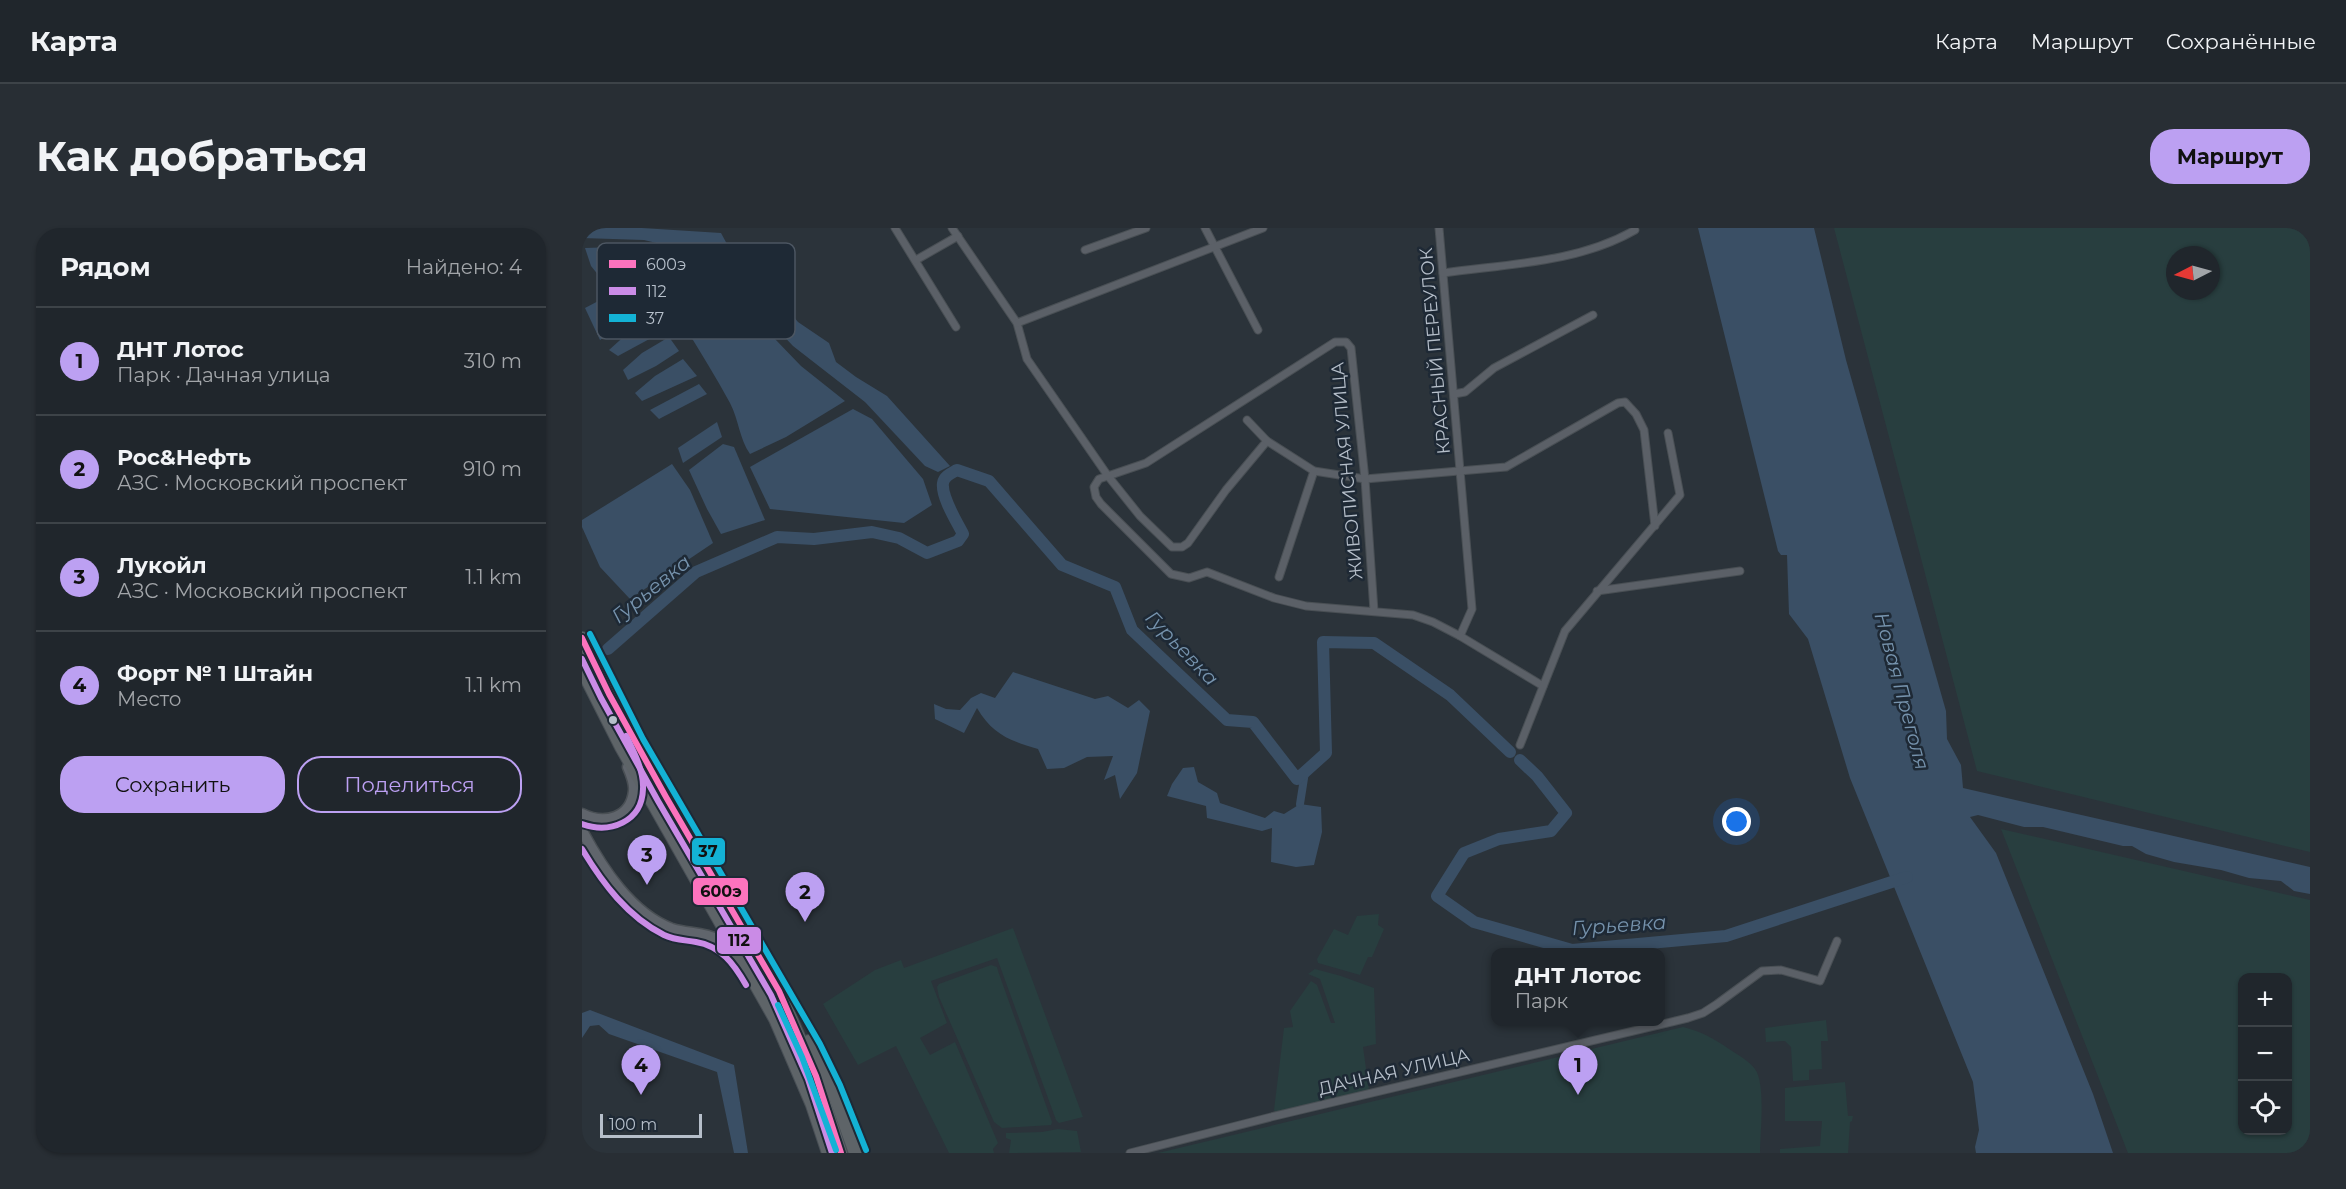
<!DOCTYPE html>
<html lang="ru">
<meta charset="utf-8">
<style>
body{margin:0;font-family:Montserrat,sans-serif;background:#282e34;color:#f1f3f6}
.controls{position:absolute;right:18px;bottom:18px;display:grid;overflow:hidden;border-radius:12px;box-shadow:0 2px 4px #0004}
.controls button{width:54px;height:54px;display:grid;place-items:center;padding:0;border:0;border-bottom:2px solid #3d4348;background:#20262c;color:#f1f3f6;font:30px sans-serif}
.compass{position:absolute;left:1584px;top:18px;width:54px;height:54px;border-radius:50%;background:#20262c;box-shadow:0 2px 4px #0004;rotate:264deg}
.scale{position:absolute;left:18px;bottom:15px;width:102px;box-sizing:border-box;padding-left:6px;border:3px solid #b6bfca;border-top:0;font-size:16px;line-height:21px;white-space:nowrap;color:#b6bfca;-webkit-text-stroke:4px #1e2935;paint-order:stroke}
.you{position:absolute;left:1155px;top:594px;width:21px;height:21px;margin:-15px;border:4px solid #fff;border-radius:50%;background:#1a73e8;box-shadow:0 0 0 9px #1a73e833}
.badge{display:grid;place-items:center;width:39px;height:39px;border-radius:50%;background:#bca0f2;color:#111;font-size:20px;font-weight:700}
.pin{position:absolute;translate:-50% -50px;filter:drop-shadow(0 2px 3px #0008)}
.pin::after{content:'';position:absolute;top:32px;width:21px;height:18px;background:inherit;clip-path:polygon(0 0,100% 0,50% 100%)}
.popup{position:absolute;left:909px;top:720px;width:174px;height:78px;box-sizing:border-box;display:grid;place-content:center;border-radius:12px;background:#20262c;filter:drop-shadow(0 2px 4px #0005);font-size:20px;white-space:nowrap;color:#a2a5a9}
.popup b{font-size:22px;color:#f1f3f6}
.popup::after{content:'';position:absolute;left:50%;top:100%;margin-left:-12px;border:12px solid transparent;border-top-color:#20262c}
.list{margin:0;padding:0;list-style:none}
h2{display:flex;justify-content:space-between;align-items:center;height:78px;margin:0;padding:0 24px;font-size:26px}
h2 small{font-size:20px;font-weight:400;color:#a2a5a9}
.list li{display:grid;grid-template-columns:39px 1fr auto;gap:18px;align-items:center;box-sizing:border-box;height:108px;padding:0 24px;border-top:2px solid #3d4348}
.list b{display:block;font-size:22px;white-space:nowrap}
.list p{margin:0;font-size:20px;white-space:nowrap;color:#a2a5a9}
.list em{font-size:20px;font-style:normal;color:#a2a5a9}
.actions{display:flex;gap:12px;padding:18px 24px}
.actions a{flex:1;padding:14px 0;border:2px solid #bca0f2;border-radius:24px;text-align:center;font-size:21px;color:#bca0f2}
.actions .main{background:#bca0f2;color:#111}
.icon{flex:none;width:33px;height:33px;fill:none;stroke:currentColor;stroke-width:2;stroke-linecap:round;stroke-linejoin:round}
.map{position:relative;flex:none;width:1728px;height:925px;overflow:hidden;border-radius:24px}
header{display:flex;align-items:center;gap:36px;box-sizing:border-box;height:84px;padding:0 30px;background:#20262c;border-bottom:2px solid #3d4348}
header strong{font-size:28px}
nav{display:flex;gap:33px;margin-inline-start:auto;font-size:21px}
.intro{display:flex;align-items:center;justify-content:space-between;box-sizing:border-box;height:144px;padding:0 36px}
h1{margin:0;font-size:42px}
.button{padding:15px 27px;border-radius:24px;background:#bca0f2;color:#111;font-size:21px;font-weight:700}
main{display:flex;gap:36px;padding:0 36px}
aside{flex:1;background:#20262c;border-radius:24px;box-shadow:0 2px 4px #0004}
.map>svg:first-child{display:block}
.green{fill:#283e3f;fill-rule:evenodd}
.water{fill:#3a4f65}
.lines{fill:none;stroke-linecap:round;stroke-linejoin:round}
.canal{stroke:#3a4f65;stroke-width:8}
.river{stroke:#3a4f65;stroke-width:12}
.minor-casing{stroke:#494f54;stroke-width:9}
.secondary-casing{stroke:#494f54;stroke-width:13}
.trunk-casing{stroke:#484f55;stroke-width:14}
.minor{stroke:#5b6067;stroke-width:7}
.secondary{stroke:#60656c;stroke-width:10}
.trunk{stroke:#5e6468;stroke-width:12}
.bus-1-casing{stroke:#1e2935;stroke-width:10}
.bus-2-casing{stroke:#1e2935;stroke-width:10}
.bus-3-casing{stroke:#1e2935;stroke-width:10}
.bus-1{stroke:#fc73be;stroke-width:6}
.bus-2{stroke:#ca8be6;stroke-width:6}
.bus-3{stroke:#13b2d5;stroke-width:6}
.bus-dot{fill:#b6bfca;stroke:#1e2935;stroke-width:2}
.labels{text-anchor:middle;stroke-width:5;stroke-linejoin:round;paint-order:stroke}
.street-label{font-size:18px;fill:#b6bfca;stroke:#1e2935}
.water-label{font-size:20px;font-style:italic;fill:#7693ad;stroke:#1e2935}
.key{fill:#1e2935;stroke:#4c5662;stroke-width:1.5}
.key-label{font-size:16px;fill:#b6bfca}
.line-badge{stroke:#1e2935;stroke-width:2}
.pale-badge-label{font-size:16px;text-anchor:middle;font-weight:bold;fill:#111}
</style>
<header>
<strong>Карта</strong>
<nav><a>Карта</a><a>Маршрут</a><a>Сохранённые</a></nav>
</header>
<div class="intro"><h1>Как добраться</h1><a class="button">Маршрут</a></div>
<main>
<aside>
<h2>Рядом<small>Найдено: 4</small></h2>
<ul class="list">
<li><span class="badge">1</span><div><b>ДНТ Лотос</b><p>Парк · Дачная улица</p></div><em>310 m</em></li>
<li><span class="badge">2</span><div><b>Рос&amp;Нефть</b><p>АЗС · Московский проспект</p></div><em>910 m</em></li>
<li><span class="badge">3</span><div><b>Лукойл</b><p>АЗС · Московский проспект</p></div><em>1.1 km</em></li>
<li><span class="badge">4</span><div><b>Форт № 1 Штайн</b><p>Место</p></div><em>1.1 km</em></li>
</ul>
<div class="actions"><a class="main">Сохранить</a><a>Поделиться</a></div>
</aside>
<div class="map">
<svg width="1728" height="925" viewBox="0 0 1728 925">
<rect width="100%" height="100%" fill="#2b333a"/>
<g class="green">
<path d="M 1252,0 L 1728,0 L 1728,624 L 1395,543 ZM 1593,27 L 1629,27 L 1629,63 L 1593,63 Z"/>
<path d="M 1419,601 L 1728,672 L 1728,925 L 1546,925 ZM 1660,750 L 1706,750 L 1706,902 L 1660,902 Z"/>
<polygon points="797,686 796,697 802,701 790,729 786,729 778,747 736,735 735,731 752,701 766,707 775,688"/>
<polygon points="431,700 501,889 477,895 474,892 415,730 349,753 365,795 338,810 348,827 373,814 416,915 411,921 412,925 367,925 314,818 276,837 241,776 293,742 319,732 322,740"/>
<polygon points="409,737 415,739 416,743 470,894 469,897 420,900 412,894 357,769 355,759 357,756"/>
<polygon points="733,741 759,748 792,760 794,816 781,819 787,862 694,885 692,882 702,800 711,799 708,783 729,753 735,757 749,795 753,795 738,751 726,746"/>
<polygon points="1244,792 1246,813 1239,813 1240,841 1227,842 1227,852 1211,853 1209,819 1203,813 1184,814 1183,800"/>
<path d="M 1101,799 C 1118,803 1133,811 1147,821 C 1156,827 1167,833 1173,841 C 1184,856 1178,906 1178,925 L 576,925 Z"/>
<polygon points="1263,854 1266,888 1271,888 1270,893 1268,894 1266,925 1198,925 1198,921 1238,918 1240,893 1203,893 1203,860"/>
<polygon points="476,901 495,903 499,924 427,925 429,912 424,910 424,905 460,904"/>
</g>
<g class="water">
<polygon points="0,0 60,0 139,5 151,27 187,71 202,77 216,94 247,115 254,134 274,149 305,168 368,238 356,244 343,238 283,174 211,118 143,46 116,25 62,12 0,10"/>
<polygon points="1116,0 1232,0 1264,132 1364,483 1365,511 1379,537 1381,560 1728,639 1728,666 1712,663 1699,653 1667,650 1639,642 1592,634 1564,626 1550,618 1541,618 1461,599 1442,599 1396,587 1388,589 1414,625 1511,866 1531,925 1394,925 1393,919 1397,902 1391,854 1268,550 1226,411 1207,386 1205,327 1199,327 1196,323"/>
<polygon points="34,19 50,40 26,59 9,38 3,20"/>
<path d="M 58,21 L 122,37 L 219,138 L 263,173 L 204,209 L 168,226 C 157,210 157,192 148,175 C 120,123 85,74 58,21 Z"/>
<polygon points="53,48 73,80 46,96 31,67"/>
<polygon points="22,70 38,98 18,112 3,80"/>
<polygon points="76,87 84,102 36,128 27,122 47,104"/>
<polygon points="87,109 97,123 74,138 46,152 41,142 60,125"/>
<polygon points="101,131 115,148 60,173 53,165 73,148"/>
<polygon points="117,156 125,166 77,191 68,182"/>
<polygon points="271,181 290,191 341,251 350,277 322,295 188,281 168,239"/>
<polygon points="135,194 140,209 101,235 96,220"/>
<polygon points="141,216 152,219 183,292 139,306 125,281 107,242"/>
<polygon points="90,236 108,262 131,315 48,371 18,339 0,299 0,292"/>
<path d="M 431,444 L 513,471 L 526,468 L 546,480 L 557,472 L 568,483 L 555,545 L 538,571 L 533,547 L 522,552 L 531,528 L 505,529 L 482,540 L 465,541 L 456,521 C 428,513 410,506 395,480 L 382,505 L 353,491 L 352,476 L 364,481 L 378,482 L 389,470 L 399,465 L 413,470 Z"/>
<polygon points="612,539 616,554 635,565 638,575 683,590 692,583 702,586 718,576 739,579 740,604 732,637 714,639 689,634 690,600 680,603 625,590 624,578 585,568 590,556 601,540"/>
<polygon points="8,782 152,837 166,925 152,925 135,844 27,806 17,797 8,798 0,810 0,785"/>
</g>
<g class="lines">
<polyline class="canal" points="718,576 723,544"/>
<g class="river">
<path d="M 26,421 L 114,344 L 195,309 L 232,311 L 290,304 L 317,310 L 345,325 L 376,313 L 381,306 C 375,294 359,269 361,255 C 362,248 370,245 375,242 L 407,253 L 480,337 L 533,359 L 550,402 L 645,492 L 671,494 L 715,551 L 744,525 L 741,414 L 792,415 L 868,467 L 928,524"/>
<polyline points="938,532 955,548 984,585 969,603 917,611 882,625 855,668 892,694 990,722 1144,708 1325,649"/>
</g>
<defs>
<g id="minor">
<polyline points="313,0 374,99"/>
<polyline points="370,0 435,95 445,131 526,248 558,288 590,319 600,319 606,315 644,262 685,213"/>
<polyline points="623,0 676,102"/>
<polyline points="857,0 890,381 878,408"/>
<polyline points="503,22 564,0"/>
<polyline points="334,32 376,8"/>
<path d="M 861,45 C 925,36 996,35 1053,2"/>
<polyline points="435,95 681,0"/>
<polyline points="872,166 883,164 912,140 1011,87"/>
<polyline points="665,192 685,213 732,243 783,251 924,239 1036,175 1043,174 1054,186 1062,202 1073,298"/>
<polyline points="697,349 732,243"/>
<polyline points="1015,363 1158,343"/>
<polyline points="792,383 783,251 769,120 764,114 753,114 564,235 517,251 512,259 514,269 519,276 589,346 607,350 625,344 692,370 724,378 831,387 851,394 878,408 961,458"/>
<polyline points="938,517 983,403 1098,267 1086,205"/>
<polyline points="548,925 689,889 1106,790 1121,785 1135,776 1180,743 1199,742 1238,753 1255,713"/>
</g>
<g id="secondary">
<path d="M 0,586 C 22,597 49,591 52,563 C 53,555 49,546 46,539"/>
<path d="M 0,603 C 20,640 49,686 90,701 C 105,706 122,704 136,712 C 142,715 149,721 155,726"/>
</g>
<g id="trunk">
<polyline points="0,410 27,466 84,569 197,763 234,848 259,925"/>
<polyline points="0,442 39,519 193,791 230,877 246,925"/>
<polyline points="227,813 250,860 273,925"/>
</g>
</defs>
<use href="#minor" class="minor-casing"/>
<use href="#secondary" class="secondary-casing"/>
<use href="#trunk" class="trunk-casing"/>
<use href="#minor" class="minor"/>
<use href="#secondary" class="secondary"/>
<use href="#trunk" class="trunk"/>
<defs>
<polyline id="bus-1" points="0,410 27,466 84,569 197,763 234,848 259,925"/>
<g id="bus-2">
<polyline points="0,431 19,470 76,573 189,767 226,851 250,925"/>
<path d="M 0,596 C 28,606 60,594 61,561 C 62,543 52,524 44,508"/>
<path d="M 0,621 C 21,656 46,689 82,707 C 92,712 103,712 114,714 C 139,718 152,736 164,757"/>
</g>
<g id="bus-3">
<polyline points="8,406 61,511 238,816 258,857 284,922"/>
<polyline points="196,777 220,829 254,922"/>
</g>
</defs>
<use href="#bus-1" class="bus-1-casing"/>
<use href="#bus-2" class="bus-2-casing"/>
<use href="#bus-3" class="bus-3-casing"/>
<use href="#bus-1" class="bus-1"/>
<use href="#bus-2" class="bus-2"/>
<use href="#bus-3" class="bus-3"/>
</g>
<circle class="bus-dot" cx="31" cy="492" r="5"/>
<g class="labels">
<g class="street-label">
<text transform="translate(853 123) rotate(-95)" y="6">КРАСНЫЙ ПЕРЕУЛОК</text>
<text transform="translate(765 243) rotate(-95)" y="6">ЖИВОПИСНАЯ УЛИЦА</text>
<text transform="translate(812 844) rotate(-13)" y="6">ДАЧНАЯ УЛИЦА</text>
</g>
<g class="water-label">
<text transform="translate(69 361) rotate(-39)" y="7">Гурьевка</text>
<text transform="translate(600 420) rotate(46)" y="7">Гурьевка</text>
<text transform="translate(1320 463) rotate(75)" y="7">Новая Преголя</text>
<text transform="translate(1037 697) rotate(-4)" y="7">Гурьевка</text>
</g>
</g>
<rect x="15" y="15" width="198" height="96" rx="9" class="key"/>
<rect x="27" y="32" width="27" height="8" fill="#fc73be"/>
<rect x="27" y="59" width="27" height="8" fill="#ca8be6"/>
<rect x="27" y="86" width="27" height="8" fill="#13b2d5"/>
<g class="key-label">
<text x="64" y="42">600э</text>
<text x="64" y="69">112</text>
<text x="64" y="96">37</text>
</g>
<g class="line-badge">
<rect x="109" y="609" width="35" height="29" rx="6" fill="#13b2d5"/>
<rect x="110" y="649" width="57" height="29" rx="6" fill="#fc73be"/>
<rect x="134" y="698" width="46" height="29" rx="6" fill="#ca8be6"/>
</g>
<g class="pale-badge-label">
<text x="126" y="629">37</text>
<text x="139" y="669">600э</text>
<text x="157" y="718">112</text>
</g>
</svg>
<div class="controls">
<button>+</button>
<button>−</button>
<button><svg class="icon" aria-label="locate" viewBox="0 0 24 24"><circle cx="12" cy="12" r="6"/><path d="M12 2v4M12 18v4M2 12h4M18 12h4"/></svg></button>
</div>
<svg class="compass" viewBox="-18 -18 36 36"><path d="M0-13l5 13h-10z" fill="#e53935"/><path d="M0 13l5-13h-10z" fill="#a2a5a9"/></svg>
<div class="scale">100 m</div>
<div class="you"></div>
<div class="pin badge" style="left:996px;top:867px">1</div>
<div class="popup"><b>ДНТ Лотос</b>Парк</div>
<div class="pin badge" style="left:223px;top:694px">2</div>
<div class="pin badge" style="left:65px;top:657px">3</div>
<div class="pin badge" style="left:59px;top:867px">4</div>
</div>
</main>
